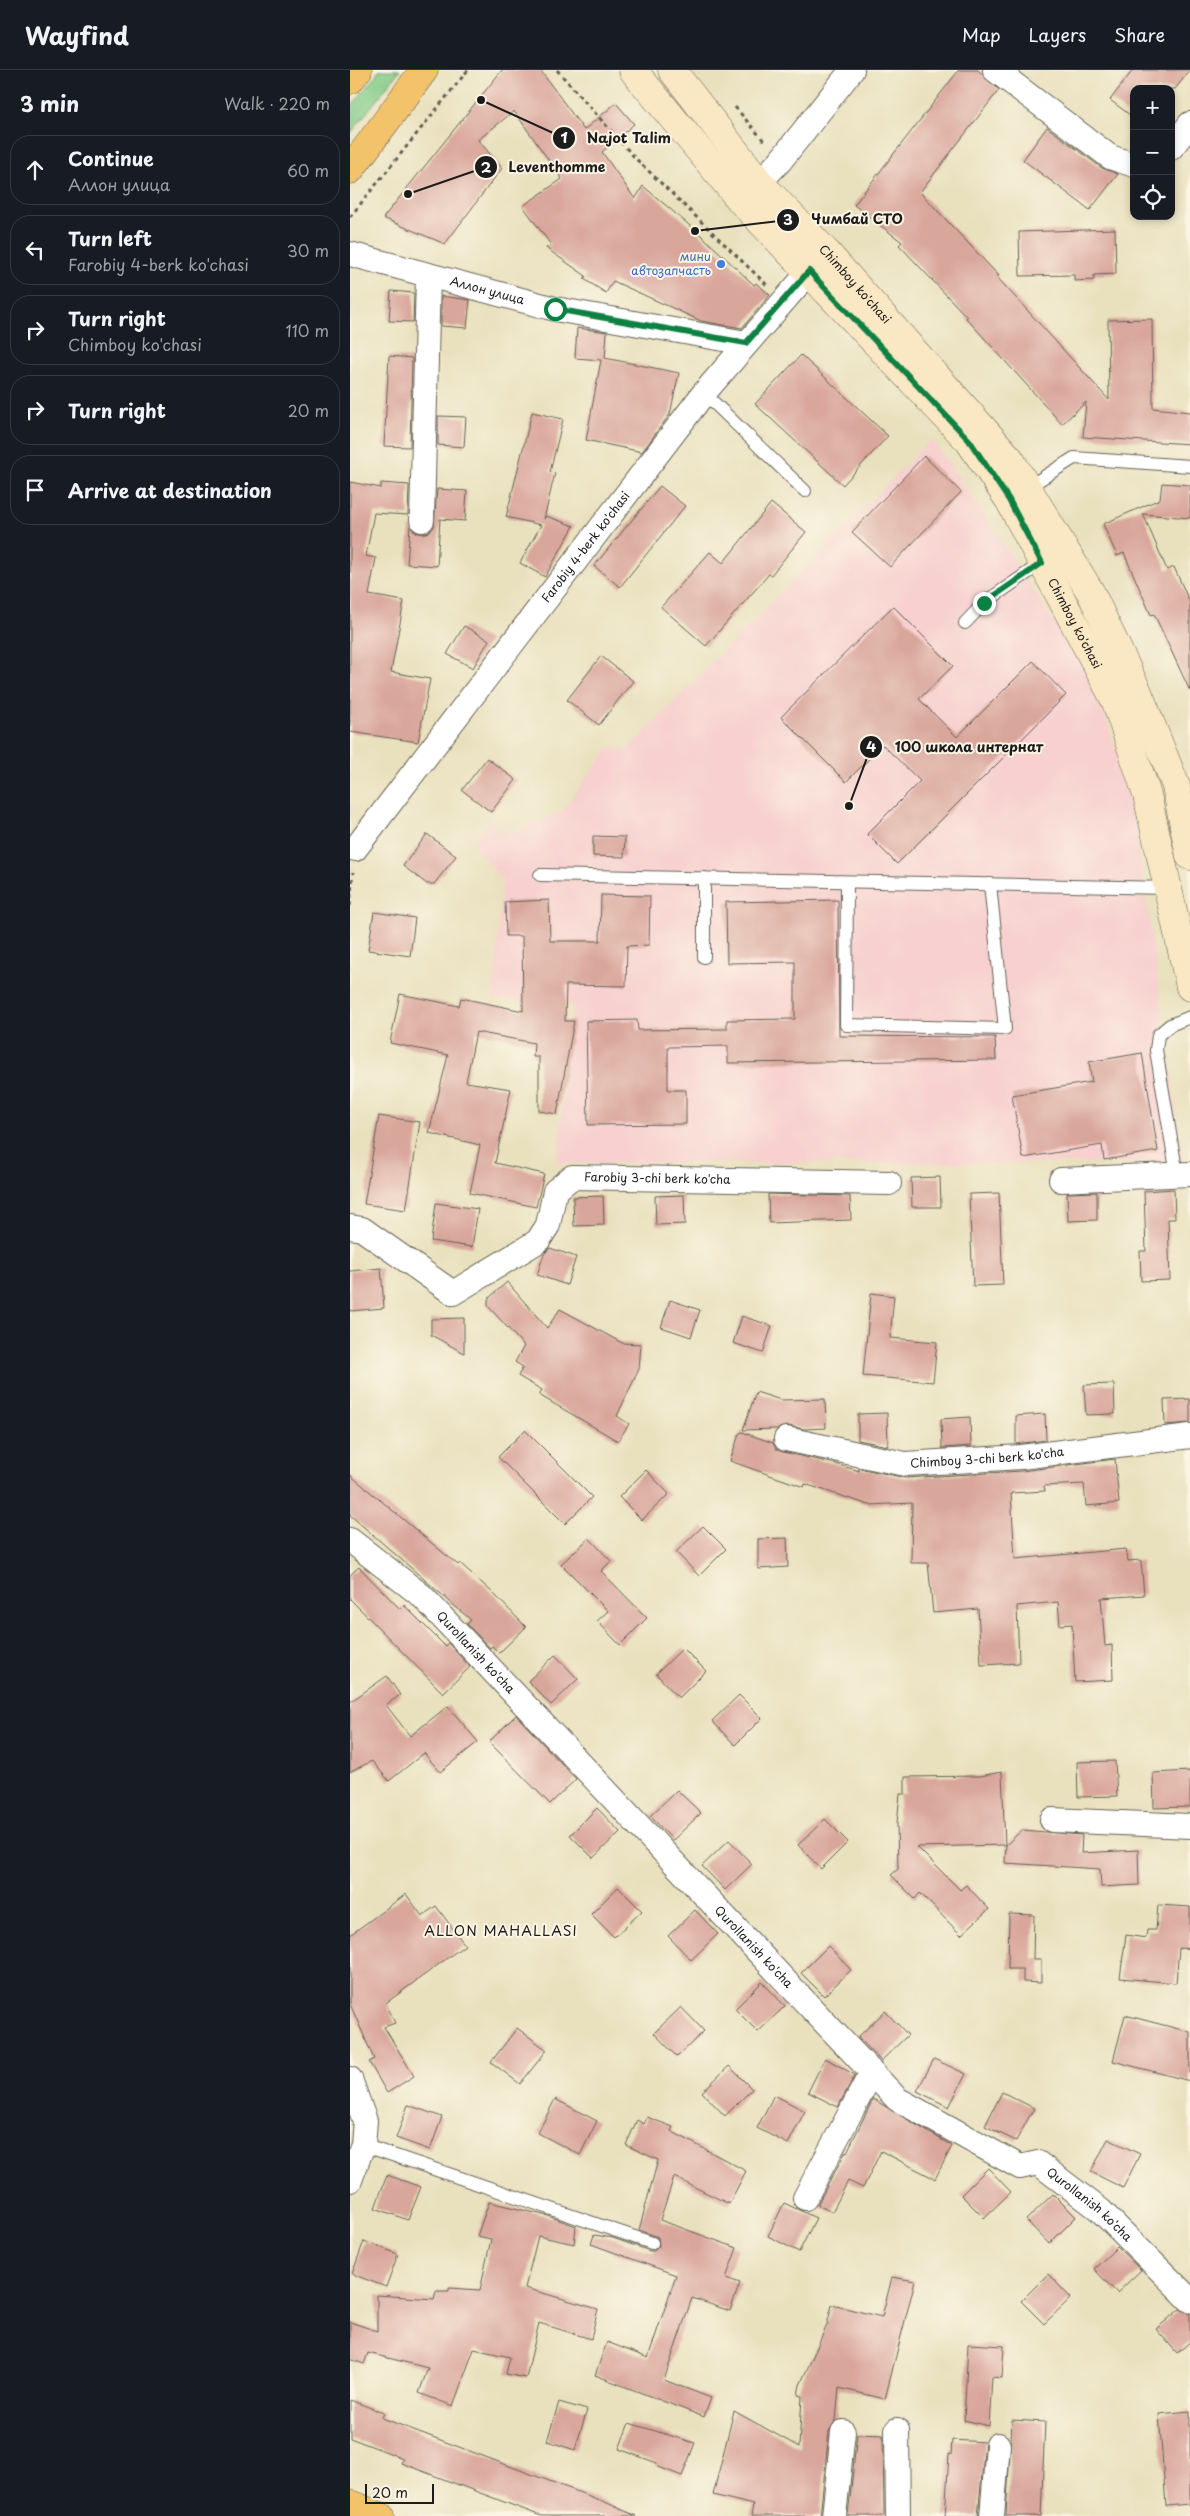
<!DOCTYPE html>
<meta charset="utf-8">
<style>
body{margin:0;font-family:"Playpen Sans",sans-serif;background:#20242c;color:#f1f3f6}
.controls{position:absolute;right:15px;top:15px;display:grid;overflow:hidden;border-radius:10px;box-shadow:0 2px 8px #0003}
.controls button{width:45px;height:45px;display:grid;place-items:center;padding:0;border:0;border-bottom:1px solid #363941;background:#171b24;color:#f1f3f6;font:25px sans-serif}
.scale{position:absolute;left:15px;bottom:12px;width:69px;box-sizing:border-box;padding-left:5px;border:2px solid #1c1c1c;border-top:0;font-size:14px;line-height:18px;white-space:nowrap;color:#1c1c1c;-webkit-text-stroke:4px #fcf5e5;paint-order:stroke}
.stop{position:absolute;width:15px;height:15px;margin:-11px;border:4px solid #0b8043;border-radius:50%;background:#fff}
.stop.end{background:#0b8043;border-color:#fff;box-shadow:0 1px 5px #0008}
.list{margin:0;padding:0;list-style:none}
h2{display:flex;justify-content:space-between;align-items:center;height:65px;margin:0;padding:0 20px;font-size:21px}
h2 small{font-size:16px;font-weight:400;color:#9ea1a6}
.list li{display:grid;grid-template-columns:32px 1fr auto;gap:15px;align-items:center;box-sizing:border-box;height:70px;margin:0 10px 10px;padding:0 10px;border:1px solid #363941;border-radius:20px}
.list b{display:block;font-size:19px;white-space:nowrap}
.list p{margin:0;font-size:16px;white-space:nowrap;color:#9ea1a6}
.list em{font-size:16px;font-style:normal;color:#9ea1a6}
.icon{flex:none;width:28px;height:28px;fill:none;stroke:currentColor;stroke-width:2;stroke-linecap:round;stroke-linejoin:round}
.map{position:relative;flex:none;width:840px;height:2446px;overflow:hidden}
header{display:flex;align-items:center;gap:30px;box-sizing:border-box;height:70px;padding:0 25px;background:#171b24;border-bottom:1px solid #363941}
header strong{font-size:24px}
nav{display:flex;gap:28px;margin-inline-start:auto;font-size:18px}
main{display:flex}
aside{flex:1;background:#171b24}
.map>svg:first-child{display:block}
.built{fill:#f7d0cf}
.green{fill:#81ca87;stroke:#4e7352}
.building{fill:#d9a69b}
.lines{fill:none;stroke-linecap:round;stroke-linejoin:round}
.service-casing{stroke:#646155;stroke-width:14}
.minor-casing{stroke:#646155;stroke-width:26}
.secondary-casing{stroke:#646155;stroke-width:29}
.primary-casing{stroke:#646155;stroke-width:29}
.trunk-casing{stroke:#646155;stroke-width:29}
.path{stroke:#646155;stroke-width:3;stroke-dasharray:4 4;stroke-linecap:butt}
.service{stroke:#fff;stroke-width:12}
.minor{stroke:#fff;stroke-width:24}
.secondary{stroke:#fae7c3;stroke-width:28}
.primary{stroke:#f2c36a;stroke-width:28}
.trunk{stroke:#f2c36a;stroke-width:28}
.route{stroke:#0b8043;stroke-width:6}
.shop-dot{fill:#3f7fe0;stroke:#fcf5e5;stroke-width:2}
.labels{text-anchor:middle;stroke-width:4;stroke-linejoin:round;paint-order:stroke}
.shop-label{font-size:12px;fill:#366cbe;stroke:#fcf5e5;text-anchor:end}
.street-label{font-size:12px;fill:#1c1c1c;stroke:#fcf5e5}
.neighbourhood-label{font-size:14px;letter-spacing:1px;fill:#1c1c1c;stroke:#fcf5e5}
.leader{fill:none;stroke:#1c1c1c;stroke-width:2}
.callout-dot{fill:#1c1c1c;stroke:#fcf5e5;stroke-width:2}
.mark-label{font-size:15px;text-anchor:middle;font-weight:bold;fill:#fff}
.callout-label{font-size:14px;text-anchor:middle;font-weight:bold;fill:#1c1c1c;stroke:#fcf5e5;stroke-width:4;stroke-linejoin:round;paint-order:stroke}
</style>
<header>
<strong>Wayfind</strong>
<nav><a>Map</a><a>Layers</a><a>Share</a></nav>
</header>
<main>
<aside>
<h2>3 min<small>Walk · 220 m</small></h2>
<ul class="list">
<li><svg class="icon" aria-label="ahead" viewBox="0 0 24 24"><path d="M12 20V5M6 11l6-6 6 6"/></svg><div><b>Continue</b><p>Аллон улица</p></div><em>60 m</em></li>
<li><svg class="icon" aria-label="left" viewBox="0 0 24 24"><path d="M17 20v-9H6M10 6l-5 5 5 5"/></svg><div><b>Turn left</b><p>Farobiy 4-berk ko'chasi</p></div><em>30 m</em></li>
<li><svg class="icon" aria-label="right" viewBox="0 0 24 24"><path d="M7 20v-9h11M14 6l5 5-5 5"/></svg><div><b>Turn right</b><p>Chimboy ko'chasi</p></div><em>110 m</em></li>
<li><svg class="icon" aria-label="right" viewBox="0 0 24 24"><path d="M7 20v-9h11M14 6l5 5-5 5"/></svg><div><b>Turn right</b></div><em>20 m</em></li>
<li><svg class="icon" aria-label="arrive" viewBox="0 0 24 24"><path d="M6 21V4h12l-3 4 3 4H6"/></svg><div><b>Arrive at destination</b></div></li>
</ul>
</aside>
<div class="map">
<svg width="840" height="2446" viewBox="0 0 840 2446">
<rect width="100%" height="100%" fill="#fcf5e5"/>
<filter id="ink" filterUnits="userSpaceOnUse"><feTurbulence type="fractalNoise" baseFrequency=".02" numOctaves="2"/><feDisplacementMap in="SourceGraphic" scale="10" xChannelSelector="R" yChannelSelector="G"/><feConvolveMatrix kernelMatrix="1 2 1 2 8 2 1 2 1" color-interpolation-filters="sRGB"/></filter>
<filter id="wash" filterUnits="userSpaceOnUse"><feTurbulence type="fractalNoise" baseFrequency=".0096" numOctaves="4" result="noise"/><feDisplacementMap in="SourceGraphic" scale="20" xChannelSelector="R" yChannelSelector="G"/><feGaussianBlur stdDeviation="1.12" result="paint"/><feColorMatrix in="noise" values="0 0 0 0 0 0 0 0 0 0 0 0 0 0 0 0 0 1.4 0 .05"/><feComposite in="paint" operator="in"/></filter>
<g filter="url(#wash)">
<rect width="100%" height="100%" fill="#e9e1be"/>
<polygon class="built" points="581,369 621,425 746,616 782,731 834,1093 207,1093 222,935 143,929 152,810 122,774 139,751 161,765 212,741 261,676 275,682"/>
<polygon class="green" points="30,0 50,0 0,64 0,38"/>
<g id="blocks">
<g class="building">
<polygon points="152,0 190,0 234,60 266,33 284,54 252,82 285,129 293,116 352,166 404,215 406,213 420,225 392,258 351,251 263,211 256,223 234,209 236,206 196,178 201,175 173,136 212,109 164,41 128,70 152,98 95,174 33,148"/>
<polygon points="609,0 628,0 649,20 570,122 649,206 646,206 759,330 758,250 802,249 803,338 840,342 840,374 733,367 736,332 712,354 616,248 617,247 549,175 552,172 504,135"/>
<polygon points="783,0 840,0 825,19 784,19 784,48 760,30"/>
<polygon points="697,57 752,98 768,104 740,140 673,90"/>
<polygon points="765,159 766,204 744,205 744,210 724,211 724,205 670,206 669,162"/>
<polygon points="41,221 64,223 63,252 39,251"/>
<polygon points="91,226 120,230 117,258 91,256"/>
<polygon points="227,258 257,262 255,288 329,303 320,344 292,382 236,370 251,290 225,288"/>
<polygon points="451,285 538,366 493,415 405,334"/>
<polygon points="39,286 62,288 60,377 34,376"/>
<polygon points="182,342 213,349 200,402 205,403 194,449 196,446 224,456 195,507 170,493 191,455 156,447"/>
<polygon points="88,346 116,347 114,377 88,375"/>
<polygon points="574,386 611,422 540,497 502,462"/>
<polygon points="0,412 31,418 31,413 59,415 58,445 24,443 16,486 26,488 19,525 54,531 41,602 80,609 68,672 0,662"/>
<polygon points="812,413 840,415 840,448 793,444 817,500 824,497 840,533 840,621 804,544 801,545 774,483 767,486 753,454 810,429"/>
<polygon points="310,416 335,436 270,517 244,496"/>
<polygon points="87,419 117,421 115,451 90,449 87,496 57,494 60,456 65,462 72,464 79,462 84,457"/>
<polygon points="421,433 456,462 421,505 419,504 356,576 311,537 360,482 373,493"/>
<polygon points="543,536 603,596 569,629 607,667 683,591 716,625 547,794 517,764 570,711 533,675 496,712 431,647"/>
<polygon points="114,556 139,570 123,598 97,584"/>
<polygon points="251,586 283,611 249,655 217,630"/>
<polygon points="137,688 166,710 141,742 112,720"/>
<polygon points="77,764 106,786 84,814 77,814 53,796"/>
<polygon points="243,766 275,767 274,787 243,786"/>
<polygon points="251,825 300,826 299,875 277,876 276,916 216,915 215,951 224,951 207,1044 189,1041 189,987 183,987 184,973 126,962 116,1012 161,1019 145,1093 194,1104 186,1137 120,1123 130,1075 79,1063 98,985 40,973 50,924 109,936 111,928 173,941 172,866 156,866 155,832 199,830 200,871 250,871"/>
<polygon points="488,830 489,966 645,967 646,990 378,993 378,976 318,977 318,1020 336,1020 336,1054 238,1055 236,951 287,950 288,960 377,959 377,950 445,949 445,892 377,893 376,832"/>
<polygon points="24,842 65,848 60,886 18,880"/>
<polygon points="792,983 808,1081 754,1090 752,1075 673,1088 662,1025 742,1012 739,992"/>
<polygon points="29,1046 70,1052 56,1140 14,1134"/>
<polygon points="590,1107 591,1137 562,1137 561,1108"/>
<polygon points="824,1119 825,1149 818,1149 820,1210 791,1211 790,1181 796,1181 794,1121"/>
<polygon points="747,1122 747,1150 718,1151 717,1123"/>
<polygon points="649,1123 653,1215 623,1216 619,1124"/>
<polygon points="418,1124 500,1126 501,1150 419,1153"/>
<polygon points="334,1125 335,1154 306,1155 305,1126"/>
<polygon points="253,1126 254,1155 224,1156 223,1127"/>
<polygon points="86,1133 128,1139 122,1177 81,1171"/>
<polygon points="200,1178 226,1187 217,1215 187,1205 194,1184"/>
<polygon points="31,1198 34,1238 0,1241 0,1201"/>
<polygon points="157,1212 197,1258 210,1239 272,1273 291,1274 289,1299 267,1346 279,1354 268,1371 189,1325 192,1320 168,1306 173,1297 165,1292 174,1276 138,1236 138,1229"/>
<polygon points="521,1223 544,1226 540,1268 587,1272 583,1312 513,1306"/>
<polygon points="320,1230 350,1240 341,1267 311,1257"/>
<polygon points="392,1246 422,1256 413,1283 383,1273"/>
<polygon points="114,1248 114,1283 81,1265 81,1249"/>
<polygon points="764,1314 765,1344 736,1345 734,1315"/>
<polygon points="406,1322 431,1330 475,1329 476,1358 454,1359 438,1356 426,1359 393,1360"/>
<polygon points="840,1329 840,1353 815,1355 814,1330"/>
<polygon points="537,1343 538,1376 508,1370 508,1344"/>
<polygon points="695,1344 696,1370 666,1374 666,1346"/>
<polygon points="620,1347 621,1376 592,1378 591,1349"/>
<polygon points="175,1360 242,1427 215,1454 148,1387"/>
<polygon points="392,1362 423,1373 426,1379 433,1382 486,1394 509,1401 509,1398 556,1408 672,1401 765,1389 769,1433 736,1436 734,1414 694,1416 695,1421 661,1423 665,1489 776,1479 778,1491 791,1490 794,1525 751,1528 755,1576 762,1575 763,1610 725,1612 722,1554 710,1555 708,1532 667,1536 669,1593 631,1595 628,1539 583,1543 578,1493 561,1493 562,1433 519,1435 455,1414 454,1417 380,1391 389,1364"/>
<polygon points="296,1400 319,1424 292,1450 269,1427"/>
<polygon points="0,1405 108,1495 110,1493 144,1524 176,1557 149,1583 142,1576 140,1578 117,1554 121,1550 0,1445"/>
<polygon points="353,1456 376,1479 349,1506 326,1482"/>
<polygon points="239,1468 261,1491 251,1501 297,1548 270,1575 247,1551 258,1541 211,1494"/>
<polygon points="437,1468 438,1497 408,1499 408,1469"/>
<polygon points="9,1497 50,1539 54,1535 95,1576 98,1573 120,1597 93,1623 0,1529 0,1505"/>
<polygon points="333,1578 356,1601 329,1628 306,1604"/>
<polygon points="205,1585 228,1609 201,1635 178,1611"/>
<polygon points="37,1606 50,1625 36,1635 60,1666 98,1636 128,1672 90,1702 74,1683 39,1711 22,1691 0,1702 0,1632"/>
<polygon points="389,1625 412,1648 385,1675 362,1651"/>
<polygon points="166,1645 226,1709 200,1734 139,1672"/>
<polygon points="765,1691 767,1726 728,1727 727,1692"/>
<polygon points="840,1701 840,1737 804,1738 803,1703"/>
<polygon points="652,1702 655,1775 567,1777 610,1820 616,1815 639,1839 611,1865 570,1823 565,1829 541,1805 548,1799 547,1753 550,1724 555,1724 555,1707 630,1706"/>
<polygon points="327,1720 351,1743 323,1770 300,1746"/>
<polygon points="247,1738 270,1762 243,1788 220,1765"/>
<polygon points="475,1749 498,1772 471,1799 448,1775"/>
<polygon points="672,1760 732,1765 731,1783 788,1780 789,1815 751,1817 750,1799 655,1793 656,1775"/>
<polygon points="379,1770 402,1794 375,1820 352,1796"/>
<polygon points="268,1817 292,1841 264,1867 241,1844"/>
<polygon points="56,1824 72,1846 86,1836 115,1875 36,1933 45,1953 34,1957 64,2006 37,2023 19,1992 24,1989 0,1934 0,1865"/>
<polygon points="808,1835 840,1837 840,1879 829,1878 826,1913 770,1908 776,1865 796,1868 797,1860 806,1860"/>
<polygon points="345,1840 368,1864 341,1890 318,1866"/>
<polygon points="659,1844 684,1845 683,1889 691,1889 691,1913 673,1912 673,1899 658,1899"/>
<polygon points="478,1876 501,1900 474,1926 451,1903"/>
<polygon points="412,1912 435,1936 408,1962 385,1939"/>
<polygon points="331,1937 354,1961 327,1987 304,1963"/>
<polygon points="535,1941 558,1965 531,1991 508,1967"/>
<polygon points="775,1945 840,1962 840,2011 763,1991"/>
<polygon points="167,1958 197,1980 170,2014 141,1992"/>
<polygon points="475,1988 505,2005 488,2037 458,2022"/>
<polygon points="584,1989 616,2004 599,2037 567,2021"/>
<polygon points="379,1996 402,2019 375,2046 352,2022"/>
<polygon points="652,2022 684,2038 666,2071 635,2056"/>
<polygon points="424,2025 455,2041 438,2074 407,2058"/>
<polygon points="205,2029 247,2051 230,2085 188,2063"/>
<polygon points="523,2029 602,2076 585,2109 531,2081 513,2118 498,2111 482,2142 467,2135 496,2081 497,2082"/>
<polygon points="58,2035 92,2047 80,2080 46,2068"/>
<polygon points="297,2047 323,2057 321,2061 396,2101 379,2134 324,2107 310,2150 387,2178 376,2208 390,2213 380,2241 342,2228 314,2310 361,2328 354,2347 245,2305 257,2272 298,2288 326,2205 241,2174 244,2165 263,2168 300,2181 304,2181 309,2176 308,2167 289,2160 308,2090 276,2075 287,2050 294,2054"/>
<polygon points="758,2069 790,2084 773,2118 741,2102"/>
<polygon points="638,2098 661,2122 634,2148 611,2125"/>
<polygon points="37,2105 71,2117 58,2150 25,2138"/>
<polygon points="703,2124 726,2147 699,2174 676,2150"/>
<polygon points="139,2132 198,2146 226,2156 224,2174 188,2166 175,2218 248,2239 241,2269 189,2253 176,2308 156,2304 160,2287 124,2279 103,2336 69,2323 78,2298 18,2283 14,2294 0,2289 0,2252 27,2261 27,2225 84,2229 86,2221 99,2221 99,2218 130,2220 141,2169 127,2166"/>
<polygon points="434,2133 466,2148 449,2182 418,2166"/>
<polygon points="14,2171 48,2184 36,2217 2,2204"/>
<polygon points="767,2177 791,2200 767,2223 744,2199"/>
<polygon points="698,2204 721,2228 694,2254 671,2231"/>
<polygon points="542,2207 565,2211 535,2329 489,2318 486,2350 479,2361 470,2446 401,2446 403,2435 363,2425 384,2341 449,2377 452,2326 448,2325 450,2315 477,2255 482,2235 532,2247"/>
<polygon points="830,2239 840,2243 840,2272 827,2283 806,2259"/>
<polygon points="618,2274 654,2276 652,2308 642,2307 639,2356 614,2350"/>
<polygon points="0,2330 34,2343 32,2348 255,2432 286,2446 191,2446 51,2393 53,2388 0,2368"/>
<polygon points="209,2332 237,2340 225,2380 197,2371"/>
<polygon points="840,2341 840,2434 816,2436 809,2344"/>
<polygon points="662,2350 695,2352 691,2446 656,2446"/>
<polygon points="279,2353 345,2373 332,2406 306,2396 307,2393 269,2379"/>
<polygon points="507,2364 533,2365 534,2446 498,2446"/>
<polygon points="602,2370 635,2372 628,2446 595,2446 599,2384 601,2385"/>
</g>
</g>
</g>
<g filter="url(#ink)">
<use href="#blocks" fill-opacity="0" stroke="#646155" stroke-width="1"/>
<g class="lines">
<defs>
<g id="service">
<polyline points="354,323 455,421"/>
<polyline points="675,419 724,388 840,396"/>
<polyline points="615,553 634,533 692,493"/>
<polyline points="190,805 818,818"/>
<polyline points="354,808 354,887"/>
<polyline points="497,812 496,955 655,959 640,814"/>
<polyline points="827,1105 806,980 808,965 820,955 840,947"/>
<polyline points="13,2075 302,2173"/>
</g>
<g id="minor">
<polyline points="645,0 760,87 784,95"/>
<polyline points="821,78 840,54"/>
<polyline points="396,126 430,91 502,0"/>
<path id="s1" d="M 0,184 L 205,239 L 396,273"/>
<polyline points="72,450 78,205"/>
<path id="s2" d="M 5,779 L 354,323 L 471,188"/>
<polyline points="711,1110 840,1104"/>
<path id="s3" d="M 0,1157 L 12,1159 L 103,1223 L 188,1171 L 198,1155 L 205,1121 L 222,1107 L 539,1113"/>
<path id="s4" d="M 436,1369 L 555,1394 L 671,1387 L 840,1366"/>
<path id="s5" d="M 0,1470 L 72,1526 L 547,2029 L 670,2097 L 688,2093 L 750,2140 L 840,2230"/>
<polyline points="702,1750 840,1756"/>
<polyline points="0,2009 15,2051 13,2075 0,2110"/>
<polyline points="455,2128 522,2002"/>
<polyline points="547,2360 548,2446"/>
<polyline points="484,2446 493,2362"/>
<polyline points="642,2446 648,2375"/>
</g>
<g id="secondary">
<path id="s6" d="M 283,0 L 391,131 L 619,371 L 659,430 L 766,632 L 797,725 L 840,917"/>
<path id="s7" d="M 322,0 L 410,113 L 477,183 L 660,389 L 741,523 L 788,622 L 826,716 L 840,786"/>
</g>
<polyline id="primary" points="0,2434 30,2446"/>
<g id="trunk">
<polyline points="0,10 8,0"/>
<polyline points="0,100 74,0"/>
</g>
</defs>
<use href="#service" class="service-casing"/>
<use href="#minor" class="minor-casing"/>
<use href="#secondary" class="secondary-casing"/>
<use href="#primary" class="primary-casing"/>
<use href="#trunk" class="trunk-casing"/>
<g class="path">
<polyline points="207,0 285,88 418,216"/>
<polyline points="385,37 415,72"/>
<polyline points="0,147 118,0"/>
<polyline points="0,836 3,802"/>
</g>
<use href="#service" class="service"/>
<use href="#minor" class="minor"/>
<use href="#secondary" class="secondary"/>
<use href="#primary" class="primary"/>
<use href="#trunk" class="trunk"/>
</g>
</g>
<g class="lines" filter="url(#ink)">
<polyline class="route" points="205,239 396,273 459,201 619,370 659,430 692,493 634,533"/>
</g>
<circle class="shop-dot" cx="371" cy="194" r="5"/>
<g class="labels">
<g class="shop-label">
<text x="361" y="191">мини<tspan x="361" dy="14">автозапчасть</tspan></text>
</g>
<g class="street-label">
<text dy="4" stroke="none"><textPath href="#s7" startOffset="282">Chimboy ko'chasi</textPath></text>
<text dy="4" stroke="none"><textPath href="#s1" startOffset="142">Аллон улица</textPath></text>
<text dy="4" stroke="none"><textPath href="#s2" startOffset="380">Farobiy 4-berk ko'chasi</textPath></text>
<text dy="4" stroke="none"><textPath href="#s6" startOffset="712">Chimboy ko'chasi</textPath></text>
<text dy="4" stroke="none"><textPath href="#s3" startOffset="384">Farobiy 3-chi berk ko'cha</textPath></text>
<text dy="4" stroke="none"><textPath href="#s4" startOffset="204">Chimboy 3-chi berk ko'cha</textPath></text>
<text dy="4" stroke="none"><textPath href="#s5" startOffset="169">Qurollanish ko'cha</textPath></text>
<text dy="4" stroke="none"><textPath href="#s5" startOffset="574">Qurollanish ko'cha</textPath></text>
<text dy="4" stroke="none"><textPath href="#s5" startOffset="1008">Qurollanish ko'cha</textPath></text>
</g>
<g class="neighbourhood-label">
<text x="151" y="1866">ALLON MAHALLASI</text>
</g>
</g>
<path class="leader" d="M131 30L214 68M58 124L136 97M345 161L438 150M499 736L521 677"/>
<g class="callout-dot">
<circle cx="131" cy="30" r="5"/>
<circle cx="58" cy="124" r="5"/>
<circle cx="345" cy="161" r="5"/>
<circle cx="499" cy="736" r="5"/>
<circle cx="214" cy="68" r="12"/>
<circle cx="136" cy="97" r="12"/>
<circle cx="438" cy="150" r="12"/>
<circle cx="521" cy="677" r="12"/>
</g>
<g class="mark-label">
<text x="214" y="73">1</text>
<text x="136" y="103">2</text>
<text x="438" y="155">3</text>
<text x="521" y="682">4</text>
</g>
<g class="callout-label">
<text x="279" y="73">Najot Talim</text>
<text x="207" y="102">Leventhomme</text>
<text x="507" y="154">Чимбай СТО</text>
<text x="619" y="682">100 школа интернат</text>
</g>
</svg>
<div class="controls">
<button>+</button>
<button>−</button>
<button><svg class="icon" aria-label="locate" viewBox="0 0 24 24"><circle cx="12" cy="12" r="6"/><path d="M12 2v4M12 18v4M2 12h4M18 12h4"/></svg></button>
</div>
<div class="scale">20 m</div>
<div class="stop" style="left:205px;top:239px"></div>
<div class="stop end" style="left:634px;top:533px"></div>
</div>
</main>
